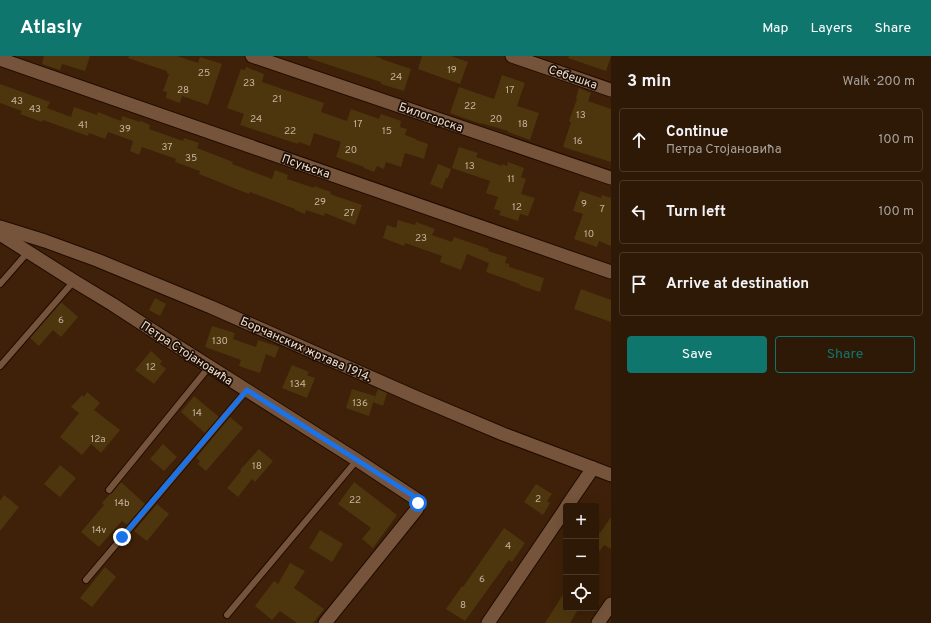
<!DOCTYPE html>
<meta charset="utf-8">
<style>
body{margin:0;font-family:Overpass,sans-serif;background:#3a2614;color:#f1f3f6}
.controls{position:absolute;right:12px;bottom:12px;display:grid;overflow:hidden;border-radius:4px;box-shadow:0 4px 16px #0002}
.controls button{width:36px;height:36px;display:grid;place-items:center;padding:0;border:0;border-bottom:1px solid #493828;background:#2e1906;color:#f1f3f6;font:20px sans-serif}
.stop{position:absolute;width:12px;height:12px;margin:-9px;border:3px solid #1a73e8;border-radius:50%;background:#fff}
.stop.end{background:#1a73e8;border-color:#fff;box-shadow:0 1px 4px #0008}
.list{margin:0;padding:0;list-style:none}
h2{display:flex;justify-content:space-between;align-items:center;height:52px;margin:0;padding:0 16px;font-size:17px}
h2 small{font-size:13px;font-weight:400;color:#a7a09b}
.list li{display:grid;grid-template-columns:26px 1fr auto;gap:12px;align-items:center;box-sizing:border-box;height:64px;margin:0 8px 8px;padding:0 8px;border:1px solid #493828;border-radius:4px}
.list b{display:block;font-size:15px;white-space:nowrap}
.list p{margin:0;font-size:13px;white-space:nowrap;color:#a7a09b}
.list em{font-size:13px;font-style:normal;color:#a7a09b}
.actions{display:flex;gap:8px;padding:12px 16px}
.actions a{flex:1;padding:9px 0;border:1px solid #0f766e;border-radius:4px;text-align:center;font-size:14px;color:#0f766e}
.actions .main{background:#0f766e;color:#fff}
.icon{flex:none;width:22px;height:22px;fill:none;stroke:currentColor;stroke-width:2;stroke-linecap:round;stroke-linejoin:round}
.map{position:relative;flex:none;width:611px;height:567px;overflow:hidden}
header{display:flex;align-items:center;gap:24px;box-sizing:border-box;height:56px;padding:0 20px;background:#0f766e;color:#fff}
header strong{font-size:19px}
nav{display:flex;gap:22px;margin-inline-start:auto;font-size:14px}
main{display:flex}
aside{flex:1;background:#2e1906}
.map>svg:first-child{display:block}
.building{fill:#4d360d}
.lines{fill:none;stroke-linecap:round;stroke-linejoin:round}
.service-casing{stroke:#200b00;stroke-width:8}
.minor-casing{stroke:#200b00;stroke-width:15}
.service{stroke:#75543b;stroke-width:6}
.minor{stroke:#75543b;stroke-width:13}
.route{stroke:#1a73e8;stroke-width:5}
.labels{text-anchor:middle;stroke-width:3.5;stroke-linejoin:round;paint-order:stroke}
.number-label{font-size:10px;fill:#c7b29e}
.street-label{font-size:12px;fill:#f0dcce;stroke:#1b0e05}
</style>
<header>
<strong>Atlasly</strong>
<nav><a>Map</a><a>Layers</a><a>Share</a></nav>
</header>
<main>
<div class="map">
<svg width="611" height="567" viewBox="0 0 611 567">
<rect width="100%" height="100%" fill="#3e2108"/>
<g class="building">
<polygon points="44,0 90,0 85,15 62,8 60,14 42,8"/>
<polygon points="129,0 177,0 198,7 200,1 222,8 208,49 182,40 180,47 166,42 167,36 163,35 169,18 167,17 167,15 128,2"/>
<polygon points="308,0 374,0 381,2 381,3 411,13 404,35 381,28 381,26 308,2"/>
<polygon points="422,0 451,0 468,6 460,28 418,13"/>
<polygon points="569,0 611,0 606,15 568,2"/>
<polygon points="246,11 264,18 262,26 324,47 321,56 347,65 351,53 379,63 381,58 401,65 400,71 407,73 405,79 416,83 416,84 428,88 424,103 405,97 401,111 386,106 384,113 377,110 374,116 364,112 364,111 336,101 341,86 314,77 310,90 299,86 298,88 240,69 244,58 227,52 241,13 245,14"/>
<polygon points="502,19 525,27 517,50 539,57 530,84 508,76 508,75 481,67 481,68 450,57 459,31 494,43"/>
<polygon points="0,28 50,46 47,52 71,61 74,51 97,59 98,56 121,65 122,60 140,66 141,65 150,69 149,73 183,85 184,82 199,87 197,92 233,106 232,108 272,123 275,114 288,119 287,123 314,132 314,130 331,136 330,138 362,149 355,169 325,157 324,160 306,154 305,158 295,154 295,153 250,136 249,138 199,118 200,115 175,106 176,103 142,91 139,99 130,95 133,85 108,76 105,83 89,77 88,80 43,64 42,66 20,58 22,55 0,47"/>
<polygon points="579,32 591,37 588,45 611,53 611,106 563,91 571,66 569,65 577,43 576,42"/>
<polygon points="459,91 478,97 476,101 502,110 502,108 507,110 508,106 524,112 521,121 526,123 521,138 535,142 528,160 520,158 518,165 499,159 501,155 494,153 498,141 486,137 490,125 452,112"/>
<polygon points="438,108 451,113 448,122 446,122 442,133 430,128"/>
<polygon points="580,135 601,142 602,139 611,142 611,190 599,185 597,191 574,183 583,158 573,155"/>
<polygon points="398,164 415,169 416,166 435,173 432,179 452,186 454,181 489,193 488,195 507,201 505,207 509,208 509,211 544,222 540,236 519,229 520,228 486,216 489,207 467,198 461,214 440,206 442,200 405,187 404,190 383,182 387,169 396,172"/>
<polygon points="581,233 611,244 611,266 574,253"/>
<polygon points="155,242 166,248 160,260 149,254"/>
<polygon points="61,246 78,261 61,281 53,274 39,290 30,282"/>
<polygon points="212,270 235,277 233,283 256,291 258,284 279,291 275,302 266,298 260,317 239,310 241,304 205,291"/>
<polygon points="151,295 162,305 160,308 166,313 154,328 135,314"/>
<polygon points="292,309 309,316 307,319 315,322 307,342 282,332"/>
<polygon points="352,333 375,340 369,360 346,352"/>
<polygon points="378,333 387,337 383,350 373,346"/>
<polygon points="87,336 100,347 94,354 120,374 101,397 91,388 82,399 60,381 79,357 71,351 82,339 84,341"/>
<polygon points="194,340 219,361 205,377 181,356"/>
<polygon points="230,361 243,372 206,415 198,408 200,405 196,402"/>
<polygon points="163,388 177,401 164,415 150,403"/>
<polygon points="259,393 273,405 255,426 252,423 238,441 227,432 241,415 240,414"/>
<polygon points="60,409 76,422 60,441 44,428"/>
<polygon points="121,426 145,448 127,469 122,465 99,491 81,476 104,449 102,447 110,438 112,437"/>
<polygon points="354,426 397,459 373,492 362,483 371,472 338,448"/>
<polygon points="536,428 552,438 547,445 550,447 543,459 524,446"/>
<polygon points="4,439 19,451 0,475 0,445"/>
<polygon points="157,448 169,458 147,485 134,475"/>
<polygon points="611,461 611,493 604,489 596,500 596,474 600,477"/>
<polygon points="504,472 525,487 512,506 509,504 465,565 446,553 462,530 463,531"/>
<polygon points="320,474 343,488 332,506 309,492"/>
<polygon points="290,507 305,515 294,532 324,553 313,567 297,567 280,555 272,564 255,550 274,525 278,528"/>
<polygon points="105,511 116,521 92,551 80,542"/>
<polygon points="566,534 566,552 579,552 570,567 545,567"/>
</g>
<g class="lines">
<defs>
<g id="service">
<polyline points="0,228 28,196"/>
<polyline points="0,310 74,225"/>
<polyline points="109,434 209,311"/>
<polyline points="86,524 247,334"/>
<polyline points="227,559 357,404"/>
</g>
<g id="minor">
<polyline points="252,0 611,122"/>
<polyline points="512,0 611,34"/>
<polyline points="0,3 611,216"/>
<polyline points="0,171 45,185 97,204 211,251 413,340 503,378 593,412 611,419"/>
<polyline points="0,178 74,225 112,248 158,278 357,404 416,443 418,447 417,453 325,567"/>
<polyline points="567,450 593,412"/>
<polyline points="488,567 566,452"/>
<polyline points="598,567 611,548"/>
</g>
</defs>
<use href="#service" class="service-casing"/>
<use href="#minor" class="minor-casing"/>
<use href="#service" class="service"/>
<use href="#minor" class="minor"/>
</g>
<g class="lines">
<polyline class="route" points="122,481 247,334 412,439 416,443 418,447"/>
</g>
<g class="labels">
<g class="number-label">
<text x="452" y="17">19</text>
<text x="204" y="20">25</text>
<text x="396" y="24">24</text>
<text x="249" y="30">23</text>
<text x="183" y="37">28</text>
<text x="510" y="37">17</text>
<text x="277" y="46">21</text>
<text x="17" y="48">43</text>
<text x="470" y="53">22</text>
<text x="35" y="56">43</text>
<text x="581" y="62">13</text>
<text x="256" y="66">24</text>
<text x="496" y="66">20</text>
<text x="358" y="71">17</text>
<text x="523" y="71">18</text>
<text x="83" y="72">41</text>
<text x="125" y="76">39</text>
<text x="290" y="78">22</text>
<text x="387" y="78">15</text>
<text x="578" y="88">16</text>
<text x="167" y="94">37</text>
<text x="351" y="97">20</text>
<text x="191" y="105">35</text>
<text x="470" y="113">13</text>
<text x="511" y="126">11</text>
<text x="320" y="149">29</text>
<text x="584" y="151">9</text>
<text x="517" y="154">12</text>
<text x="602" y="156">7</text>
<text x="349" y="160">27</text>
<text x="589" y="181">10</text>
<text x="421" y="185">23</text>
<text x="61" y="267">6</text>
<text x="220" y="288">130</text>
<text x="151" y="314">12</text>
<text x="298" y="331">134</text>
<text x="360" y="350">136</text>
<text x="197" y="360">14</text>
<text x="98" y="386">12a</text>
<text x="257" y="413">18</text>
<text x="538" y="446">2</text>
<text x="355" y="447">22</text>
<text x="122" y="450">14b</text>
<text x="99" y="477">14v</text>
<text x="508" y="493">4</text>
<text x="482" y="526">6</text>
<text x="463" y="552">8</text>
</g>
<g class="street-label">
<text transform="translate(573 21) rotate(19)" y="4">Себешка</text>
<text transform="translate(431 61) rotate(19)" y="4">Билогорска</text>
<text transform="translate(306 110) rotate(19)" y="4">Псуњска</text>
<text transform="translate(306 293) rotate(24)" y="4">Борчанских жртава 1914.</text>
<text transform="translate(187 297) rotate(33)" y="4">Петра Стојановића</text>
</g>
</g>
</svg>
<div class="controls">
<button>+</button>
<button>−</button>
<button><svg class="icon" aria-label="locate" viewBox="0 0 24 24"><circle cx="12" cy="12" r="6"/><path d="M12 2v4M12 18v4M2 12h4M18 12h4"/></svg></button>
</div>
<div class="stop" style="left:418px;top:447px"></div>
<div class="stop end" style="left:122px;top:481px"></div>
</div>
<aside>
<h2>3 min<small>Walk · 200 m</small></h2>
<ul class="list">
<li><svg class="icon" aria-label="ahead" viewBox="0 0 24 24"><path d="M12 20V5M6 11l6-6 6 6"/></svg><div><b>Continue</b><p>Петра Стојановића</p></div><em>100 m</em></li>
<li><svg class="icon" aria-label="left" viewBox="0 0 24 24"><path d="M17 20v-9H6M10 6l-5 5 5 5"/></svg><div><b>Turn left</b></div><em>100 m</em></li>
<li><svg class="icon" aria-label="arrive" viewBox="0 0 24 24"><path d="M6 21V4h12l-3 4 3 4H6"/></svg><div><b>Arrive at destination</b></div></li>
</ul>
<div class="actions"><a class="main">Save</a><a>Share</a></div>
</aside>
</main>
